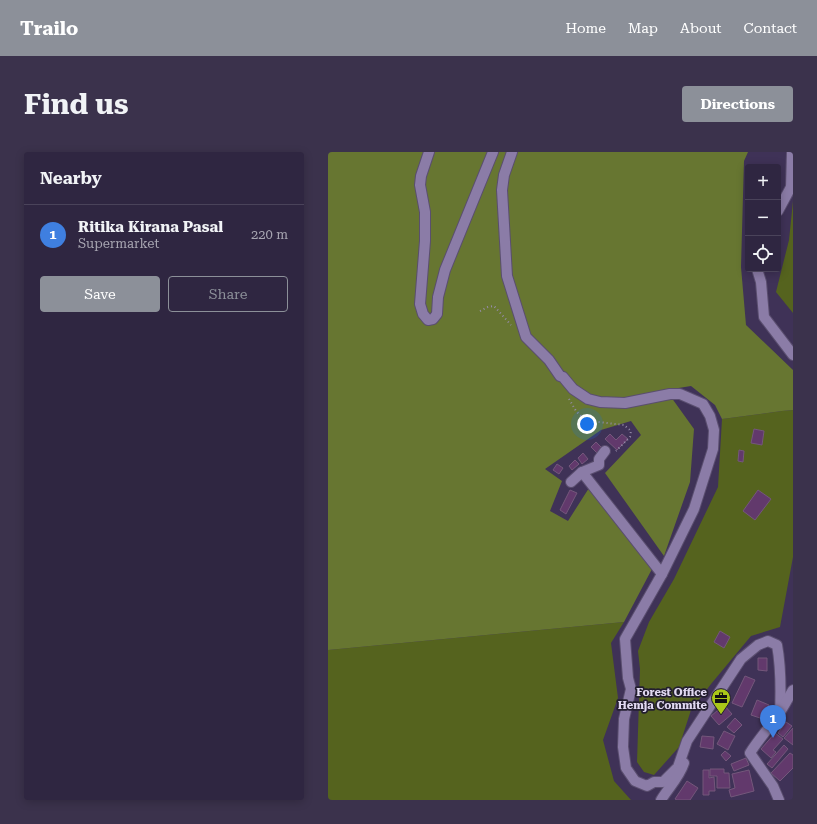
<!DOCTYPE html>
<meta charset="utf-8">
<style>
body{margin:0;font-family:"Roboto Serif",serif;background:#3b324c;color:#f1f3f6}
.controls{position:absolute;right:12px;top:12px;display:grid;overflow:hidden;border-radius:4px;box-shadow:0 2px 10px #0003}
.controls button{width:36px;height:36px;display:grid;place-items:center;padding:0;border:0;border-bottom:1px solid #4a435a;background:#2f2641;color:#f1f3f6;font:20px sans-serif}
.you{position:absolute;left:259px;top:272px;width:14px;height:14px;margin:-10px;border:3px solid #fff;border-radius:50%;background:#1a73e8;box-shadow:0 0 0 6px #1a73e833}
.badge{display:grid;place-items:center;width:26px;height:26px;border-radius:50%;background:#8c9099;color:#fff;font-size:13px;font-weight:700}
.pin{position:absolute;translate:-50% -33px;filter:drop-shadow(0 1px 2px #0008)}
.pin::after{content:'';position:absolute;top:21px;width:14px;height:12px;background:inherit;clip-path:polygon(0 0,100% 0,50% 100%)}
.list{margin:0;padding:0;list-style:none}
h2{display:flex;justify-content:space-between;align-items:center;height:52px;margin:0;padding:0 16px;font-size:17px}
h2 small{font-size:13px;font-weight:400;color:#a7a5b1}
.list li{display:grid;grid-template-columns:26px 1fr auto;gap:12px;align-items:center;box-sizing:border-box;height:60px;padding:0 16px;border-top:1px solid #4a435a}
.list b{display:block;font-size:15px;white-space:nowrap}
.list p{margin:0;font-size:13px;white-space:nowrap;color:#a7a5b1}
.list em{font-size:13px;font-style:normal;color:#a7a5b1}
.actions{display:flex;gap:8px;padding:12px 16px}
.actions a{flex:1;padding:9px 0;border:1px solid #8c9099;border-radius:4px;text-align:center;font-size:14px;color:#8c9099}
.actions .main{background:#8c9099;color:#fff}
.icon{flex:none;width:22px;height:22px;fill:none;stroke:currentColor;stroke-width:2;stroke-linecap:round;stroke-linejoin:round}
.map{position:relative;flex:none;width:465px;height:648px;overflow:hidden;border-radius:4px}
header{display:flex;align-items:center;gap:24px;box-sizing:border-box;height:56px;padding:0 20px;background:#8c9099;color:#fff}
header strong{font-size:19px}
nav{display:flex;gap:22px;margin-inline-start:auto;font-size:14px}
.intro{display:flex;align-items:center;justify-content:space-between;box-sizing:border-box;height:96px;padding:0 24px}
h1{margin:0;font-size:28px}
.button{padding:10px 18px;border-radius:4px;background:#8c9099;color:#fff;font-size:14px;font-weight:700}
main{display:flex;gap:24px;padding:0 24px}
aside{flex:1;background:#2f2641;border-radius:4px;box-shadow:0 2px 10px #0003}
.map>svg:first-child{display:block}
.green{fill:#55631e}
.forest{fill:#677631}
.building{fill:#62396c;stroke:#74577b}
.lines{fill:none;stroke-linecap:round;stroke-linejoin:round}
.street-casing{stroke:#5a4e6f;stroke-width:12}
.secondary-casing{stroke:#5a4e6f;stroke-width:12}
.path{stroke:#978dab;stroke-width:2;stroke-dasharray:1 3;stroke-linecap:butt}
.street{stroke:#8b7ca7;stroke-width:10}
.secondary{stroke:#8b7ca7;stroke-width:10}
.labels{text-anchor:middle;stroke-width:3.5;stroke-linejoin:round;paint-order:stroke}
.poi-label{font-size:11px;font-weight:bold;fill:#e1d9f1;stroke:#231e2f;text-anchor:end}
</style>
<header>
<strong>Trailo</strong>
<nav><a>Home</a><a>Map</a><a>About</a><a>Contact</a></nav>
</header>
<div class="intro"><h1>Find us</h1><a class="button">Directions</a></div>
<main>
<aside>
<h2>Nearby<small></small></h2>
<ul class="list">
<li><span class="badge" style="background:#3f7fe0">1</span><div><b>Ritika Kirana Pasal</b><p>Supermarket</p></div><em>220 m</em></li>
</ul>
<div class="actions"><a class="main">Save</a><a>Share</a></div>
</aside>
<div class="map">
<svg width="465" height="648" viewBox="0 0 465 648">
<rect width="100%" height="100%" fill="#3f3257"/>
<g class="green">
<polygon points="465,49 465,161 448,140 461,88"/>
<polygon points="465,258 465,405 452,475 423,484 383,532 363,558 351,595 326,623 316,620 309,610 312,517 310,499 321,470 346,427 390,335 394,267 454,259"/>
<polygon points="296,470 283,491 290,546 275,588 286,629 303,648 0,648 0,498"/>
</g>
<polygon class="forest" points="0,0 420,0 416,9 413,115 418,173 465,218 465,258 454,259 394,267 387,253 363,234 338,238 366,277 362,330 336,404 277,321 313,283 303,269 273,278 217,317 234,329 222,359 240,369 261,336 324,417 296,470 0,498"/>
<g class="building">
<polygon points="426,277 436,279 434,293 423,291"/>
<polygon points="282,282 288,288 294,282 300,287 289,298 277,287"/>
<polygon points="268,290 274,296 269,301 263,295"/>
<polygon points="411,298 416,299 415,310 410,309"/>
<polygon points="255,301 260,307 254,312 250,306"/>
<polygon points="247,308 251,312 244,318 241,314"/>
<polygon points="229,312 235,316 231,322 225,318"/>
<polygon points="242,338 249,341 238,362 232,358"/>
<polygon points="430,338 443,347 427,368 415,359"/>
<polygon points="392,479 402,485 396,496 386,490"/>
<polygon points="430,506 439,506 439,519 430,518"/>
<polygon points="417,524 427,528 414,555 404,551"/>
<polygon points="429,548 441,553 435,567 423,563"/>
<polygon points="396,553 404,562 391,573 383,564"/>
<polygon points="407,566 414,573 406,581 399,575"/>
<polygon points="458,570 464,574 455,585 450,581"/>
<polygon points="465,576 465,593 456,586"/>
<polygon points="396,579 407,584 400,598 389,592"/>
<polygon points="447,581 455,587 445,598 448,600 443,606 433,597"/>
<polygon points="374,584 386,585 385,597 372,595"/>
<polygon points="456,593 460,597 444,616 439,612"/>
<polygon points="397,599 403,604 398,609 393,603"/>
<polygon points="462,601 465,603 465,616 452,629 443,621"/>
<polygon points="418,606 421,613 406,619 403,612"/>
<polygon points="382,617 396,617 396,621 401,621 402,636 389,636 389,624 382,624"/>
<polygon points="375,618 381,618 381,626 386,625 387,639 381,639 381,643 375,643"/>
<polygon points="421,618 426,639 403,645 401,638 407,636 404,622"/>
<polygon points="359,629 370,636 362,648 349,648 347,647"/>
</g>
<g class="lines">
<defs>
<g id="street">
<polyline points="101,0 93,24 92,33 97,60 97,89 92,152 95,162 100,168 105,167 109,162 110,145 117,118 165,0"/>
<path d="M 184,0 L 176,23 L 174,38 L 179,124 L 198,185 L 221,208 L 232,224 L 235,225 L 245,237 L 260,247 L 272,250 L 297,251 L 342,242 L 352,242 L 375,252 L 382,264 L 386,278 L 385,297 L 366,357 L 334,422 L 297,487 L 300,526 L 303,537 L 296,567 L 295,595 L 298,616 L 307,629 L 319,634 L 326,630 L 335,630 L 350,615 L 359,589 L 413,507 L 430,493 L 440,489 L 449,493 C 453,515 453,538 452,561"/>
<polyline points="254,320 271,313 271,307 277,299"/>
<polyline points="243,330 254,320 334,422"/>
<path d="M 333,648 C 341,635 351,626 356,611"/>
</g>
<g id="secondary">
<polyline points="450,59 463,35 464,0"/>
<polyline points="429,117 433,130 436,165 465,203"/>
<path d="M 451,648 L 445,634 L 422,601 C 430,588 441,576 450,563 C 456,555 460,546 465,538"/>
</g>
</defs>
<use href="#street" class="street-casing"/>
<use href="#secondary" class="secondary-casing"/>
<g class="path">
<polyline points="152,159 160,155 166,154 183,173"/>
<polyline points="241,247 248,259 254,265 262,269 296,273 303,279 302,285 288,299"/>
</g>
<use href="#street" class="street"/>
<use href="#secondary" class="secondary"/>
</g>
<defs>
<symbol id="office-pin" viewBox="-11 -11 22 30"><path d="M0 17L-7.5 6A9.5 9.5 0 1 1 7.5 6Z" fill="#aac718" stroke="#231e2f"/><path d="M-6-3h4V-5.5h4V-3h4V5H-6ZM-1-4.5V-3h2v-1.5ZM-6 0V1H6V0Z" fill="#111"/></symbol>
</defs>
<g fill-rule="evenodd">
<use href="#office-pin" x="382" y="535" width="22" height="30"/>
</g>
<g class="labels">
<g class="poi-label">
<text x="379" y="544">Forest Office<tspan x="379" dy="13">Hemja Commite</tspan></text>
</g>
</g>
</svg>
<div class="controls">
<button>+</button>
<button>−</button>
<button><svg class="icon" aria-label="locate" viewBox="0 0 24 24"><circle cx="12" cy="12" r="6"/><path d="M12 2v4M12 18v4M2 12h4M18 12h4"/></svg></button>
</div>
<div class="you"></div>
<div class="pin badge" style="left:445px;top:586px;background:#3f7fe0">1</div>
</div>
</main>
